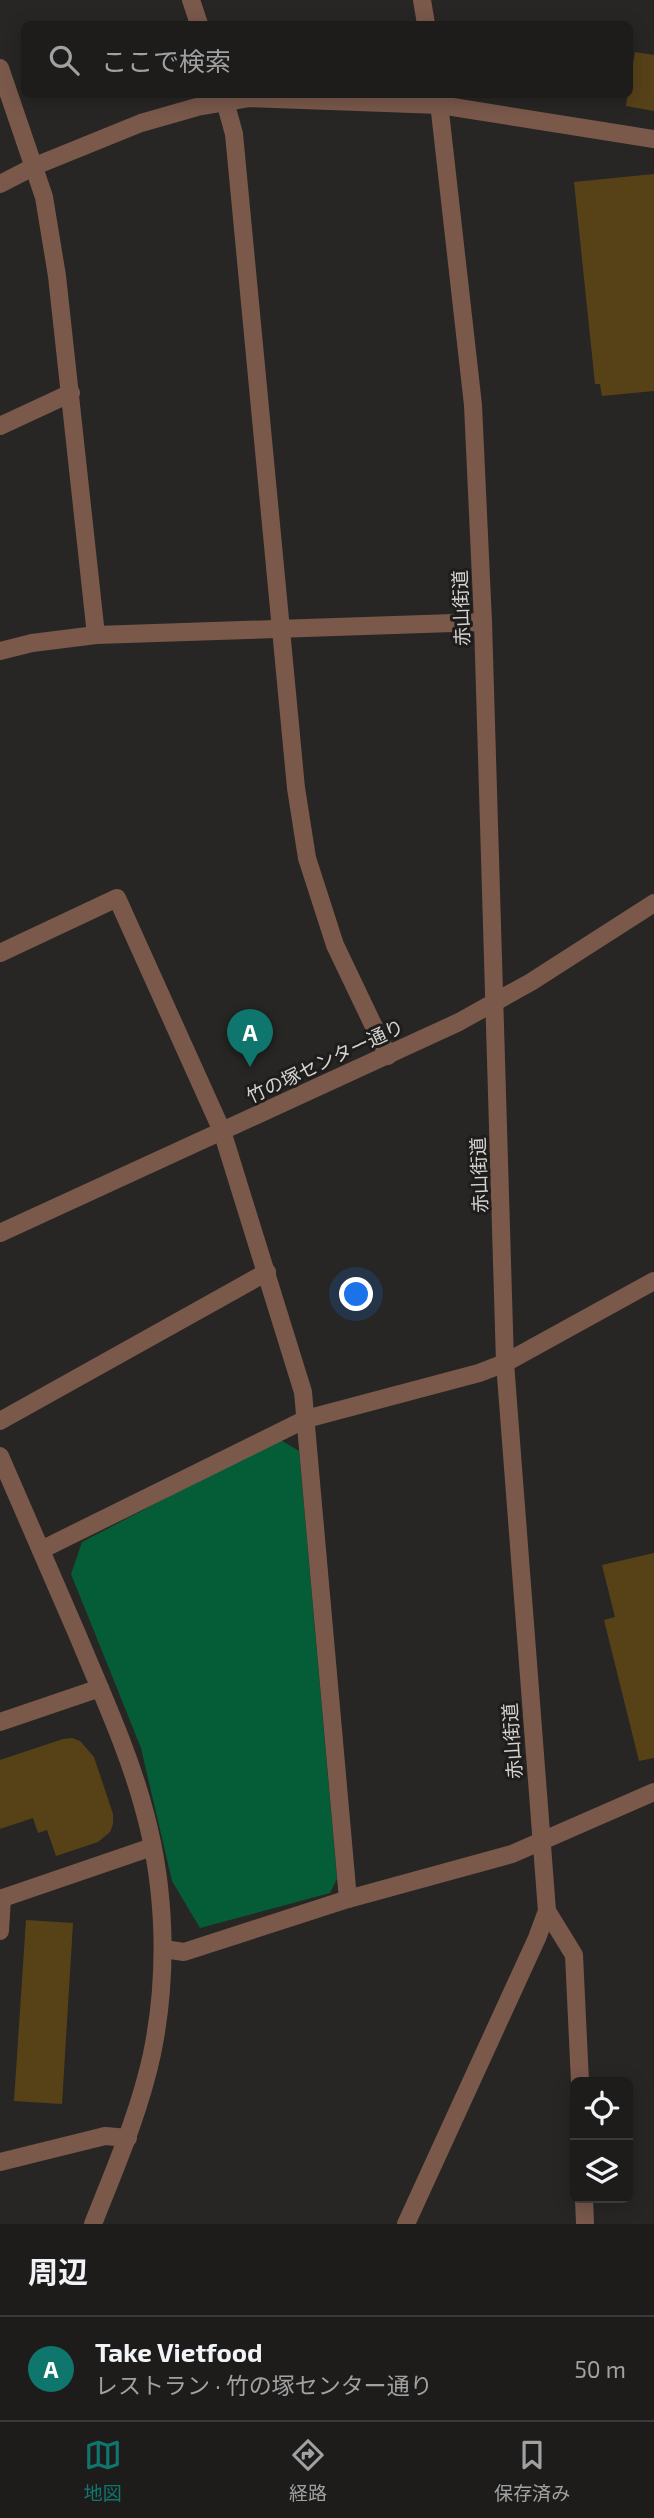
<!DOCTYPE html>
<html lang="ja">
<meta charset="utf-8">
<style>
body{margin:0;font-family:"Exo 2","Noto Sans JP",sans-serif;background:#2a2928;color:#f1f3f6}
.controls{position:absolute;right:21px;bottom:21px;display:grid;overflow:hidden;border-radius:10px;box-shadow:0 4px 18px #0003}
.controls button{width:63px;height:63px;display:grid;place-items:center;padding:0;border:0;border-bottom:2px solid #3b3a3a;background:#1d1c1b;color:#f1f3f6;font:35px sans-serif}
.you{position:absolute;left:357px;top:1295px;width:24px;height:24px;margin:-18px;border:5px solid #fff;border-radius:50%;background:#1a73e8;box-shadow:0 0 0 10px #1a73e833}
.badge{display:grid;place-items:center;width:46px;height:46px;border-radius:50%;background:#0f766e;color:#fff;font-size:23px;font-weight:700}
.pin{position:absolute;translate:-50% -58px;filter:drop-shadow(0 2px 4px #0008)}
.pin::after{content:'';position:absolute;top:37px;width:24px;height:21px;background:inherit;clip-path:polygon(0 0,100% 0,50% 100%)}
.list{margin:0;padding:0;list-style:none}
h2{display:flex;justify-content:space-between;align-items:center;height:91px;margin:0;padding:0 28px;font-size:30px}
h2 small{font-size:23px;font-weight:400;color:#a0a1a3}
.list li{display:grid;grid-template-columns:46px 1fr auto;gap:21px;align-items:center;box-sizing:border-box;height:105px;padding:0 28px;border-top:2px solid #3b3a3a}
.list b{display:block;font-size:26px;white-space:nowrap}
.list p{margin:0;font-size:23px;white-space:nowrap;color:#a0a1a3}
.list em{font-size:23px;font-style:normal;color:#a0a1a3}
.icon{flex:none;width:38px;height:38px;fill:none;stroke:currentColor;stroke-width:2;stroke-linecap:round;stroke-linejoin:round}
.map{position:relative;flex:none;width:654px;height:2224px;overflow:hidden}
.search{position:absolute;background:#1d1c1b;box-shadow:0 4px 18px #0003;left:21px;right:21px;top:21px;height:77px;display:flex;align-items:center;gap:18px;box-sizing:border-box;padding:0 24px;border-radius:10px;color:#a0a1a3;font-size:26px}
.sheet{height:196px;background:#1d1c1b}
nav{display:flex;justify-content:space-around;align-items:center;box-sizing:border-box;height:98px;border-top:2px solid #3b3a3a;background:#1d1c1b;font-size:19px;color:#a0a1a3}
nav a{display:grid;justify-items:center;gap:4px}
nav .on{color:#0f766e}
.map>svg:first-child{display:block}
.green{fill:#045d36}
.building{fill:#574218}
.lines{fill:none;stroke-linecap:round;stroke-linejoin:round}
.service{stroke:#7a594b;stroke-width:18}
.minor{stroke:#7a594b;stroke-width:18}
.tertiary{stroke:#7a594b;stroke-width:18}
.labels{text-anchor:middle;stroke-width:6;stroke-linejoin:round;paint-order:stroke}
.street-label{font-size:19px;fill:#d4d3d1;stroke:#1e1d1b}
</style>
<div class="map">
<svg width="654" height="2224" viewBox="0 0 654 2224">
<rect width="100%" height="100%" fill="#272624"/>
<polygon class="green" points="279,1439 299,1451 337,1879 330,1893 200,1928 172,1881 141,1748 71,1574 82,1542"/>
<g class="building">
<polygon points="635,52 654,55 654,111 626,106"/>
<polygon points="654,174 654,391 602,396 600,384 595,384 574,182"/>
<polygon points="654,1553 654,1758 639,1761 604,1620 615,1617 602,1565"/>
<polygon points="72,1738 80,1741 94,1757 113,1814 113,1824 110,1832 98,1842 56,1856 47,1830 38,1833 33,1818 0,1829 0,1760 63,1739"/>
<polygon points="26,1920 73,1923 62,2104 14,2101"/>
</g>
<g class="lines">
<g class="service">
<polyline points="0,1899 152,1847"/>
<polyline points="547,1911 574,1955 580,2082"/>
<polyline points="0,1931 2,1898"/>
<polyline points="584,2198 585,2224"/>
</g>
<g class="minor">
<polyline points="191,0 199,24"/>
<polyline points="0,68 44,197 57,276 96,635"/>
<polyline points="223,94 234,134 296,788 307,858 335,945 388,1056"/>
<polyline points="0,184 35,166 141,123 197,107 250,98 440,105 654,139"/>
<polyline points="0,426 71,393"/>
<polyline points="0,651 32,643 96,635 483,622"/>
<polyline points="0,953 117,898 222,1131 303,1392 348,1899"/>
<polyline points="0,1421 267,1272"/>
<path d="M 0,1456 C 26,1516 52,1576 78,1636 C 102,1694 129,1752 145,1813 C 166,1891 168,1976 152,2054 C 139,2114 115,2168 93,2224"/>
<polyline points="41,1550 306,1419 479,1373 505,1363 654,1281"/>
<polyline points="0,1722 100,1688"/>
<polyline points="164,1949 184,1952 348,1899 512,1854 654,1792"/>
<polyline points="0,2162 105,2136 128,2138"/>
</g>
<g class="tertiary">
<polyline points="422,0 426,24"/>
<polyline points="0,1233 459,1022 531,982 654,903"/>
<polyline points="406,2224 537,1938 547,1911 505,1363 483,622 473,405 438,94"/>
</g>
</g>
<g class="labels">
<g class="street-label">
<text transform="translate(461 608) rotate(-92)" y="7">赤山街道</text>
<text transform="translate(325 1061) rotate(-25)" y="7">竹の塚センター通り</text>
<text transform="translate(479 1175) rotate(-92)" y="7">赤山街道</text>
<text transform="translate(512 1741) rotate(-94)" y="7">赤山街道</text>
</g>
</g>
</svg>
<div class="controls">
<button><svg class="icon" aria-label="locate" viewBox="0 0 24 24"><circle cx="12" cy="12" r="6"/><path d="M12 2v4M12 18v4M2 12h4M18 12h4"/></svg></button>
<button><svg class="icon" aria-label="layers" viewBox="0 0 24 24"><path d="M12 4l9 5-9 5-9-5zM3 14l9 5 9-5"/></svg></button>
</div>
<div class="you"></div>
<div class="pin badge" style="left:250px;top:1067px">A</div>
<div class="search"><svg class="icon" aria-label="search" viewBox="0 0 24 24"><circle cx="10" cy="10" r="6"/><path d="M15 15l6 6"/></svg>ここで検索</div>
</div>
<section class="sheet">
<h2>周辺<small></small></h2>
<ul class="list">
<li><span class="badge">A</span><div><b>Take Vietfood</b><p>レストラン · 竹の塚センター通り</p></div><em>50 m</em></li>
</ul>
</section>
<nav>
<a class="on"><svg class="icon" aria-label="map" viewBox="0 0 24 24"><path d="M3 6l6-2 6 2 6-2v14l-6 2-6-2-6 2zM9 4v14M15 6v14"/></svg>地図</a>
<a><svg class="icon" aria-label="directions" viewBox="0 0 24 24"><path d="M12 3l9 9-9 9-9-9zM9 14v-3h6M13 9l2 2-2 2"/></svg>経路</a>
<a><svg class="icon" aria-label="saved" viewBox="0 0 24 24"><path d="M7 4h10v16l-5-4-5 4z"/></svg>保存済み</a>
</nav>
